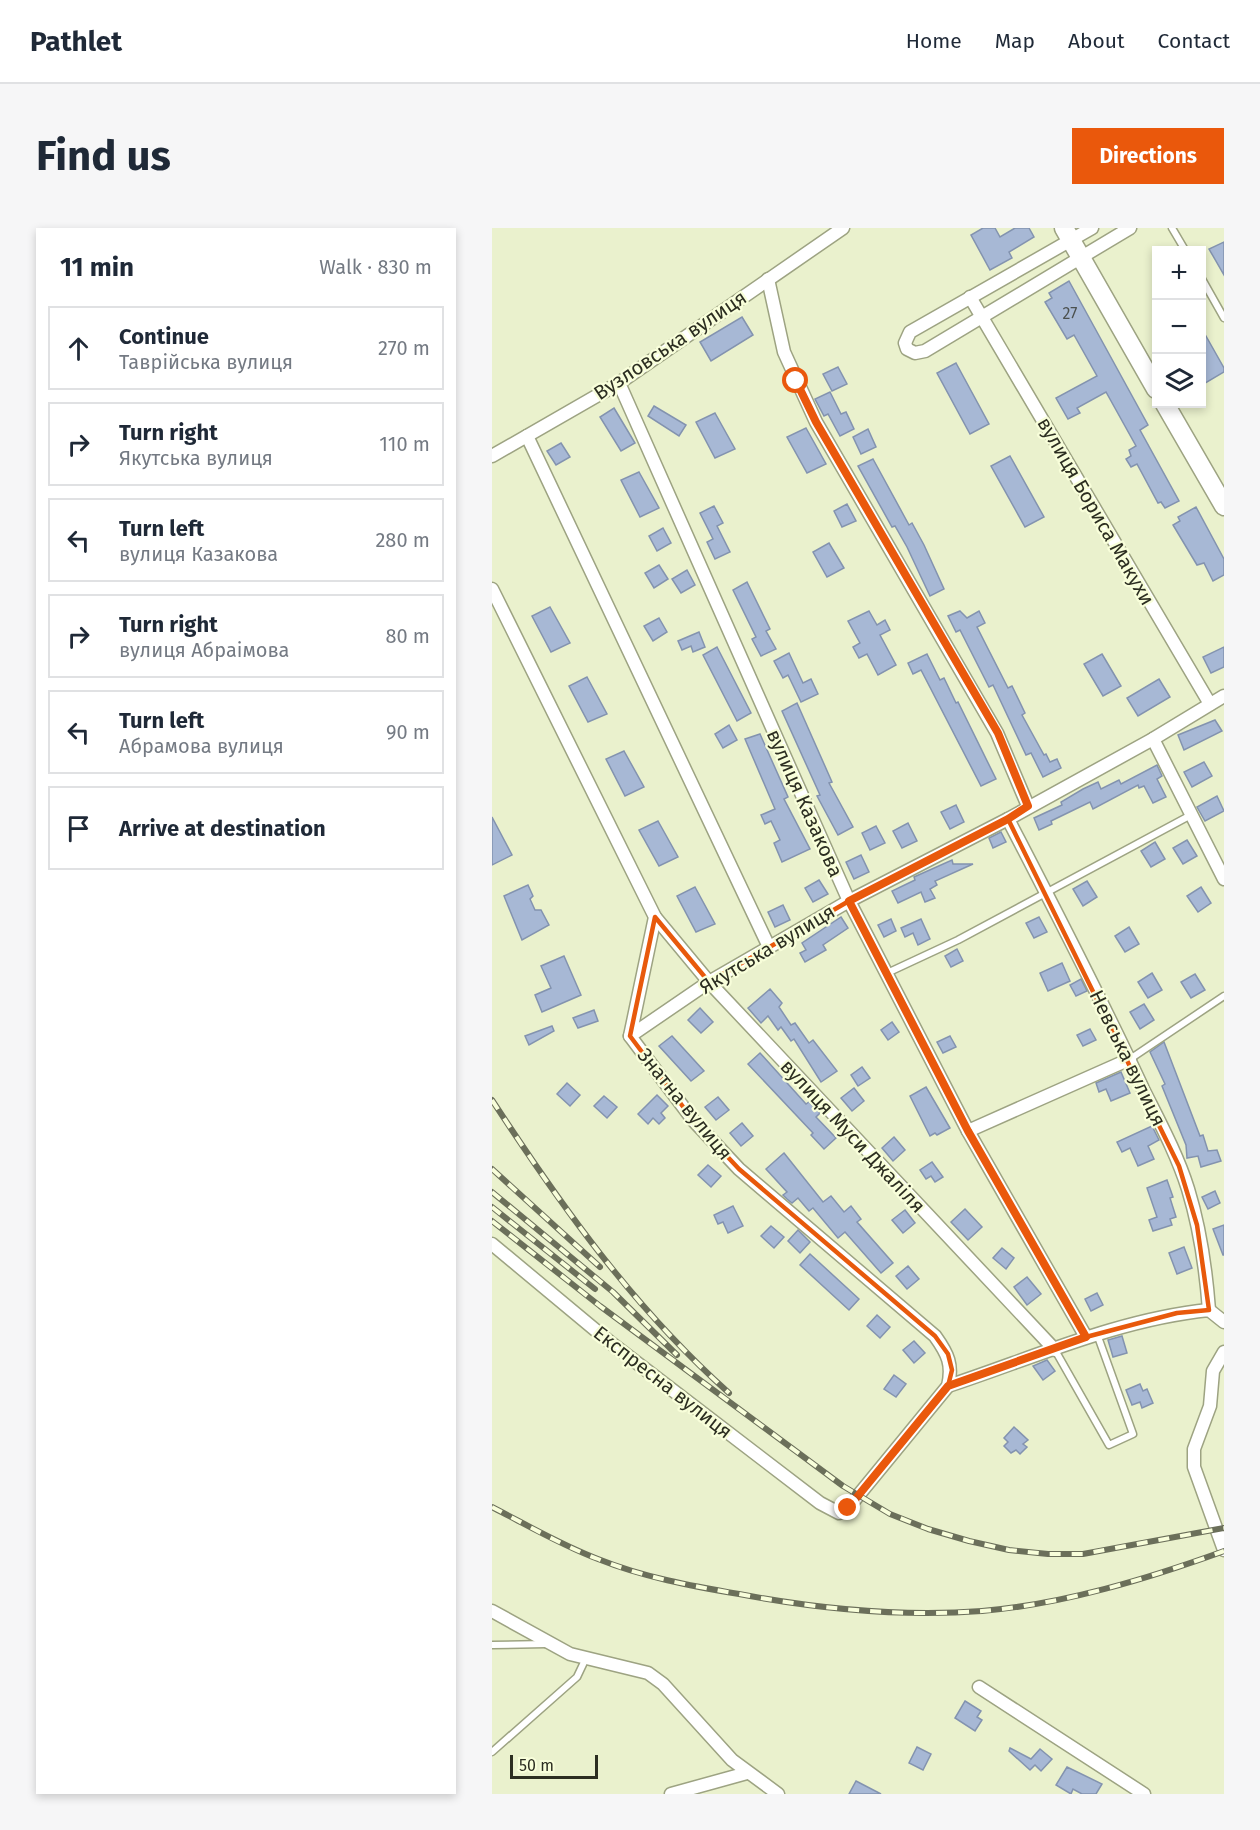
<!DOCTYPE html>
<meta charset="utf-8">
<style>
body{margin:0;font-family:"Fira Sans",sans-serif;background:#f6f6f7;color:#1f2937}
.controls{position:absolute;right:18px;top:18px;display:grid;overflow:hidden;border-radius:0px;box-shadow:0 3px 9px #0003}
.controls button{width:54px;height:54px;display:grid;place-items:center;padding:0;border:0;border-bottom:2px solid #e0e1e3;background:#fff;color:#1f2937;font:30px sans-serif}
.scale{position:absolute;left:18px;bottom:15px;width:88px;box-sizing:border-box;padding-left:6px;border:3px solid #2c2e21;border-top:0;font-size:16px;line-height:21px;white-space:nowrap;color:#2c2e21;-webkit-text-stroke:4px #f8feda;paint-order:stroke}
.stop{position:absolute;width:18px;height:18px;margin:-14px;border:4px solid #ea580c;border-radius:50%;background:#fff}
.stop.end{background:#ea580c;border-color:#fff;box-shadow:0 2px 6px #0008}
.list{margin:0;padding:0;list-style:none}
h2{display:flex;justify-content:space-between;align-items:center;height:78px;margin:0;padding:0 24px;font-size:26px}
h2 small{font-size:20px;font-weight:400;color:#747a83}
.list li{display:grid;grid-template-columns:39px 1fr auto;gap:18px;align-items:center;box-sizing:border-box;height:84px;margin:0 12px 12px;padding:0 12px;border:2px solid #e0e1e3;border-radius:0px}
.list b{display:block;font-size:22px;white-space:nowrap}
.list p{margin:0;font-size:20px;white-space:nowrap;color:#747a83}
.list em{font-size:20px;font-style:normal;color:#747a83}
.icon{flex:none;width:33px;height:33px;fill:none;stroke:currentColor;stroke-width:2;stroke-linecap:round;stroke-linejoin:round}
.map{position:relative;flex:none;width:732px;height:1566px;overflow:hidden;border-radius:0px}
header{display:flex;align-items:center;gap:36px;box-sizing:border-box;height:84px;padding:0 30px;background:#fff;border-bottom:2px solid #e0e1e3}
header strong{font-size:28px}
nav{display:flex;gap:33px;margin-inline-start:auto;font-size:21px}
.intro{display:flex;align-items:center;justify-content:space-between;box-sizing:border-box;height:144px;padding:0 36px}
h1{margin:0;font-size:42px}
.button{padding:15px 27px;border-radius:0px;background:#ea580c;color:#fff;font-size:21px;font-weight:700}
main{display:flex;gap:36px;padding:0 36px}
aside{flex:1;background:#fff;border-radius:0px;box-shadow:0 3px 9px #0003}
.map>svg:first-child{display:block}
.building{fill:#a7b8d5;stroke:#8393af;stroke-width:1.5}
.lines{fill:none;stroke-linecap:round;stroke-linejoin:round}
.service-casing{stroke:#9da382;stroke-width:9}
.minor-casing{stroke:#9da382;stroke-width:15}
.secondary-casing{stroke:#9da382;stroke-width:21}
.service{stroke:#fff;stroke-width:6}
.minor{stroke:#fff;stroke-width:12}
.secondary{stroke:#fff;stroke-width:18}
.rail-casing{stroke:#6b6f5a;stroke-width:6}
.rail{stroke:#f8feda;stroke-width:4;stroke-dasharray:11;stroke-linecap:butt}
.route{stroke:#ea580c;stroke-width:8}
.marked{fill:none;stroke:#e8590c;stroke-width:4.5;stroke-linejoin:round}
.labels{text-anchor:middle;stroke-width:4.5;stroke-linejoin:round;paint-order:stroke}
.number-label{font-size:16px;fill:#4b504e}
.street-label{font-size:20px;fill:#2c2e21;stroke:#f8feda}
</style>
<header>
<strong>Pathlet</strong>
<nav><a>Home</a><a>Map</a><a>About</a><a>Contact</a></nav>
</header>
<div class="intro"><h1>Find us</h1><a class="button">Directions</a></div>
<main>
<aside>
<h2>11 min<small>Walk · 830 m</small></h2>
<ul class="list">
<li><svg class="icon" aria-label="ahead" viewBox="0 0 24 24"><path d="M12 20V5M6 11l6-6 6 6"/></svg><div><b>Continue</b><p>Таврійська вулиця</p></div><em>270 m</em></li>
<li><svg class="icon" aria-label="right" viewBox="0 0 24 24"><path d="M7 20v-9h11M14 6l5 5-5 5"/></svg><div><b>Turn right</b><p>Якутська вулиця</p></div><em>110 m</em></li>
<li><svg class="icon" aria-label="left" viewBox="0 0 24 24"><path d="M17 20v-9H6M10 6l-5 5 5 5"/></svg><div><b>Turn left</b><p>вулиця Казакова</p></div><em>280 m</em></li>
<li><svg class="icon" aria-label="right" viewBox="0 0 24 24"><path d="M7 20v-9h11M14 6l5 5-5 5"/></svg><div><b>Turn right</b><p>вулиця Абраімова</p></div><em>80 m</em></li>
<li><svg class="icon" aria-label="left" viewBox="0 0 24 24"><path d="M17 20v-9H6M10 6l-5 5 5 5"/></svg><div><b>Turn left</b><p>Абрамова вулиця</p></div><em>90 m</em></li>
<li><svg class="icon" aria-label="arrive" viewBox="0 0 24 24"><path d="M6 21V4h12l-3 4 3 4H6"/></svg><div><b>Arrive at destination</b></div></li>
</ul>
</aside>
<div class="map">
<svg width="732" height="1566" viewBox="0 0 732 1566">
<rect width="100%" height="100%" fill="#eaf1cd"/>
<g class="building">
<polygon points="491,0 503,0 508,9 523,0 537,0 542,9 517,24 520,30 498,42 479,7"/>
<polygon points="732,14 732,47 717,21"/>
<polygon points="577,53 656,197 648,202 687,273 673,280 669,274 666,275 645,236 639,239 634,231 639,228 637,222 644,218 614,164 585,180 588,185 576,191 564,170 605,148 582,107 575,111 553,74 560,70 557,65"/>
<polygon points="250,89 261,107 219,133 208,114"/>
<polygon points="710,101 732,140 732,144 710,157"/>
<polygon points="464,135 497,196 478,206 445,145"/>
<polygon points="346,139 355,156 340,163 331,146"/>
<polygon points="338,164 349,186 354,184 362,201 348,208 336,186 332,188 323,171"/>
<polygon points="162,178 194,197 187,208 156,188"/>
<polygon points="122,180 143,215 129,223 108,189"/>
<polygon points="223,185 243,221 223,230 204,194"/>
<polygon points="314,200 334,236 315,245 295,209"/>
<polygon points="376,201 384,219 369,226 361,209"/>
<polygon points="69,215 78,229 64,237 55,223"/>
<polygon points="518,228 552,289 533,299 499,238"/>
<polygon points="381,231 417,297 420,295 432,317 452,361 438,368 415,319 403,298 400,299 366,238"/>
<polygon points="147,244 167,280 148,289 129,252"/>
<polygon points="355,276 364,293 350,299 342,283"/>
<polygon points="222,278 231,295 225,298 238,324 223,331 215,314 221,311 208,285"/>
<polygon points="704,279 732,331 732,347 721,353 712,335 705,337 681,297 688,293 686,289"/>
<polygon points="171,300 179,315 165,323 157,308"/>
<polygon points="337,315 352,340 335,349 321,324"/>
<polygon points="167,337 176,351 162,360 153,345"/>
<polygon points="195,342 203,357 189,365 180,351"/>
<polygon points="255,354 278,401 274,403 284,421 269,428 260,411 264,409 241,362"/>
<polygon points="58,379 78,415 59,424 40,388"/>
<polygon points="377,383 385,397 393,392 398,402 388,407 404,437 386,447 375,426 367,430 361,419 368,415 356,393"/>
<polygon points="468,383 475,390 487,383 493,395 485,399 516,460 520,458 533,485 530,487 552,527 554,526 558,534 565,531 569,540 551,549 539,525 534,527 501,457 497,459 468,402 464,404 456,388"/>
<polygon points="167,390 175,404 161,413 152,398"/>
<polygon points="207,404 213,419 201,424 199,418 190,422 186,413"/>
<polygon points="225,419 259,485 245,493 211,427"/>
<polygon points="732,419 732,439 719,445 711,429"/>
<polygon points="297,425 311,455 319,451 326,466 309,474 296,447 291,450 282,433"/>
<polygon points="435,426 448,452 452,450 464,475 466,474 504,551 489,558 429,442 421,446 416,435"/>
<polygon points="610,426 629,458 611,468 592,436"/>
<polygon points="95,449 115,486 96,494 77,458"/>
<polygon points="667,451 678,469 646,488 635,470"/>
<polygon points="305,475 340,554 337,555 361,599 346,607 325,568 328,567 290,483"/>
<polygon points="723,492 730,503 692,522 686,507"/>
<polygon points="237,497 245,512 231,520 223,506"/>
<polygon points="268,506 296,569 292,571 318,621 290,634 282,615 288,612 279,593 273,596 269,587 283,581 253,511"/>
<polygon points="132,523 152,559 133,568 114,531"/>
<polygon points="712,534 720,548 700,559 692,544"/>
<polygon points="665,537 670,548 665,551 674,569 661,575 652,558 647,560 646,557 601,581 598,574 559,593 560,596 547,602 542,590 570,577 569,574 591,561 606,554 609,561 627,552 629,556"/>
<polygon points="725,568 732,583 713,593 705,579"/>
<polygon points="464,577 472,594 458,601 449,584"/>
<polygon points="0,589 20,627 0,637"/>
<polygon points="166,593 186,629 167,638 147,602"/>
<polygon points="416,595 425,613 410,620 401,603"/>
<polygon points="384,598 393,615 378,622 370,605"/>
<polygon points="509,604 514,614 501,620 497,610"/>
<polygon points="695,612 705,628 691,636 681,620"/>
<polygon points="663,614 673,631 659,639 649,623"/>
<polygon points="369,627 377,644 362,651 354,634"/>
<polygon points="460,632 461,636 481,636 443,653 445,657 438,661 443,670 433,674 429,664 406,675 400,663 423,652 422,649"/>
<polygon points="327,652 336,666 321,674 313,660"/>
<polygon points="595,653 605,669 591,678 581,661"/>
<polygon points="36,657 41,668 38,671 43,682 49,682 57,697 30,712 12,668"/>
<polygon points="203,659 223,696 204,704 185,668"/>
<polygon points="709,659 719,675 706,684 695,668"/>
<polygon points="291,677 298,692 283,699 276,684"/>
<polygon points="349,689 356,700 331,717 334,722 313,734 308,725 314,722 310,715"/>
<polygon points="547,689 555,704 542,710 534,695"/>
<polygon points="399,691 404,703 392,709 386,697"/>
<polygon points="429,691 438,711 426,717 421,705 413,709 409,700"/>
<polygon points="637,699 647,716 633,724 623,708"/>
<polygon points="465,721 471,733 459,739 453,728"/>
<polygon points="72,728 89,767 50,784 43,767 59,760 49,738"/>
<polygon points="570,735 578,753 556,763 548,745"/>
<polygon points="660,745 670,762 656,770 646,754"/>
<polygon points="703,746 713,762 699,770 689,754"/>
<polygon points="589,751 595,763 584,768 578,757"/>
<polygon points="278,761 290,775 287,779 299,797 303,795 317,815 321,812 345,843 329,854 302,811 299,813 289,799 286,802 276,788 269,795 256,780"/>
<polygon points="652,776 662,792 648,801 638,784"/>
<polygon points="208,780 221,794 209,805 196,792"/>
<polygon points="102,782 106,793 86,800 81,790"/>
<polygon points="400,794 407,804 396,812 389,802"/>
<polygon points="60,798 62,803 37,817 33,808"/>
<polygon points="598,801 604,812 591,818 585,807"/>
<polygon points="180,808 212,843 199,853 167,818"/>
<polygon points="458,808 464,819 451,825 445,814"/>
<polygon points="672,814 708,908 711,907 716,923 725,922 729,933 709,939 706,928 695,930 694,917 670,858 673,856 658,824"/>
<polygon points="268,825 314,876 317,874 328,885 324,889 344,910 332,921 319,907 321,905 256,836"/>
<polygon points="370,839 378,850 366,858 359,847"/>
<polygon points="629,844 638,865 619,873 614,861 607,864 604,855"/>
<polygon points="75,855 88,867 78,878 65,866"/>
<polygon points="434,859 458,900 445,907 443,905 438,908 418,868"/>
<polygon points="362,860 372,873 360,883 349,870"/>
<polygon points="165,867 176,878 169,885 173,890 167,896 161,890 156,896 146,886"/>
<polygon points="112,868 125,879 115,890 102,878"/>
<polygon points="226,869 237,882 224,892 213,879"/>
<polygon points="250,895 261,908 249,918 238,905"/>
<polygon points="660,898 667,912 656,918 662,931 646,938 638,920 630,924 625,914"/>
<polygon points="402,909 413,922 401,933 390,920"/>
<polygon points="292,925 331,974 339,968 352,984 359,978 369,991 365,994 401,1035 389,1045 353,1004 346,1010 321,980 317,983 306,970 300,975 295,971 291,967 295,964 274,941"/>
<polygon points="440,934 451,949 443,954 439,948 434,951 428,942"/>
<polygon points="216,937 229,948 219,959 206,947"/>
<polygon points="675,952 681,969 678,970 684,989 678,991 680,997 661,1003 657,992 665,989 655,960"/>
<polygon points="723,963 728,975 716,981 710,969"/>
<polygon points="241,978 251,998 236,1005 231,994 226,996 222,987"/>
<polygon points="473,981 490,999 476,1012 459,994"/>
<polygon points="413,982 423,995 411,1005 400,992"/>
<polygon points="732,997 732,1027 731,1027 721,1001"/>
<polygon points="279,998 292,1009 282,1020 269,1008"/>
<polygon points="306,1002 318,1014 308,1025 296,1013"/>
<polygon points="692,1019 700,1040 685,1046 677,1025"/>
<polygon points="510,1020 522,1030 514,1041 501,1030"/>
<polygon points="318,1026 367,1071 357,1082 308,1037"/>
<polygon points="416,1038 427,1051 415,1061 404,1048"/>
<polygon points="535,1049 549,1066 535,1077 522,1059"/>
<polygon points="605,1065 611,1077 599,1083 593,1071"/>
<polygon points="385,1087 398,1099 388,1110 375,1098"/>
<polygon points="630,1108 635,1125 621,1129 616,1112"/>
<polygon points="422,1113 433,1125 422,1135 411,1122"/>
<polygon points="555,1132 563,1143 551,1152 541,1138"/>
<polygon points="402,1147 414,1156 404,1169 392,1161"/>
<polygon points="648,1156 651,1163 655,1161 661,1175 650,1180 648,1174 640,1177 634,1162"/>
<polygon points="522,1199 536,1212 531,1216 535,1219 528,1226 524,1222 519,1225 512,1218 516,1214 512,1210"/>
<polygon points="473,1473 489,1483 485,1489 490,1492 483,1503 463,1490"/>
<polygon points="425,1519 439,1526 431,1542 417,1535"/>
<polygon points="518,1520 539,1531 548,1521 560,1531 549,1543 543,1537 538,1542 517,1523"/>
<polygon points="575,1539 610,1556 604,1566 590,1566 581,1561 579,1566 564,1557"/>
<polygon points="364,1553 389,1566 357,1566"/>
</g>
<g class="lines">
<defs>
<g id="service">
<polyline points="680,0 693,22"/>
<polyline points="710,51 732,90"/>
<polyline points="393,746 466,712 699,587"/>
<polyline points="638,831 732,768"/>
<polyline points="563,1122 617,1217 641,1206 605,1106"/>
<polyline points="0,1417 54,1416"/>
<polyline points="0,1524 85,1449 94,1430"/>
</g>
<g id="minor">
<polyline points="600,0 418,104 413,115 415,121 423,125 433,123 638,0"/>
<polyline points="276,51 292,124 324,194 505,505 536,578"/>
<polyline points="478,69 718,476"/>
<polyline points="127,155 357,673 476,903 594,1109"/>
<polyline points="35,208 277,719"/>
<polyline points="0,228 127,155 351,0"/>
<path d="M 0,361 L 163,689 L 138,808 L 201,892 L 247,941 L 443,1108 C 456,1126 461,1137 456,1158 L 356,1280 L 347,1285 L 328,1275 L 119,1115 L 0,1016"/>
<polyline points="661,511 732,651"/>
<path d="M 516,591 C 562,680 609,770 651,861 C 667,893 685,926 696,961 C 708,1000 714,1042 717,1082"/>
<polyline points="163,689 217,754 563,1122"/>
<polyline points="138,808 217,754 357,673 516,591 661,511 732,468"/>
<polyline points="476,903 638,831"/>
<polyline points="732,1124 721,1143 718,1178 702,1221 702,1239 732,1322"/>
<path d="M 456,1158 C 541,1130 627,1091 717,1082 L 732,1094"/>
<polyline points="0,1383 78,1426 156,1445 171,1456 240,1532 286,1566"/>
<polyline points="487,1459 652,1566"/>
<polyline points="179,1566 255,1545"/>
</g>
<g id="secondary">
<polyline points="572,0 664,161"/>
<polyline points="673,176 732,278"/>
</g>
</defs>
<use href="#service" class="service-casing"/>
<use href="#minor" class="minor-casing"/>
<use href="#secondary" class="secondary-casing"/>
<use href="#service" class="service"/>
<use href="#minor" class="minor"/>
<use href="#secondary" class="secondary"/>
<defs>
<g id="rail">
<path d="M 0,872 C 70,979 141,1079 237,1165"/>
<polyline points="0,941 108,1039"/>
<polyline points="0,964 121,1064 185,1127"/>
<polyline points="0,979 103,1061"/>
<polyline points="0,993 108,1078 351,1258 398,1286 436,1301 477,1313 517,1322 556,1326 591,1326 732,1300"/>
<path d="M 0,1279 C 35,1297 69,1317 106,1331 C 151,1349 199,1358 247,1366 C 327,1381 409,1389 490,1383 C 572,1376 655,1351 732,1323"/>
</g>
</defs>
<use href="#rail" class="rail-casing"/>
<use href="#rail" class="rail"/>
</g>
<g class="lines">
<polyline class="route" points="304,153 324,194 506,505 536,578 516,591 357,673 476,903 594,1109 456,1158 356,1280"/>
</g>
<path class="marked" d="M 516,591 L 687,938 L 705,997 L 717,1082 L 685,1085 L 594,1109 L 456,1158 L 460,1142 L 456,1126 L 443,1108 L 247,941 L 201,892 L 138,808 L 163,689 L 217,754 L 357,673 Z"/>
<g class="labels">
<g class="number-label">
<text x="578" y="91">27</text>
</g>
<g class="street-label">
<text transform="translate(178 117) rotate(-34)" y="7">Вузловська вулиця</text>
<text transform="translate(604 283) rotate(60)" y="7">вулиця Бориса Макухи</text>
<text transform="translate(313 575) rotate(66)" y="7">вулиця Казакова</text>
<text transform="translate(275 721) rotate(-31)" y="7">Якутська вулиця</text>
<text transform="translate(636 830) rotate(64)" y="7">Невська вулиця</text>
<text transform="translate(193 876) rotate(51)" y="7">Знатна вулиця</text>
<text transform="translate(361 908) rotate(47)" y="7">вулиця Муси Джаліля</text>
<text transform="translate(171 1154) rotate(38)" y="7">Експресна вулиця</text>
</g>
</g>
</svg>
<div class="controls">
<button>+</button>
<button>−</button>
<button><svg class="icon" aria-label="layers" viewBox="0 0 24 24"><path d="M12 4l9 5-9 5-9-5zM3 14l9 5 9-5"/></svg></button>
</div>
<div class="scale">50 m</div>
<div class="stop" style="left:304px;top:153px"></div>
<div class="stop end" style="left:356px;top:1280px"></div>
</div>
</main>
